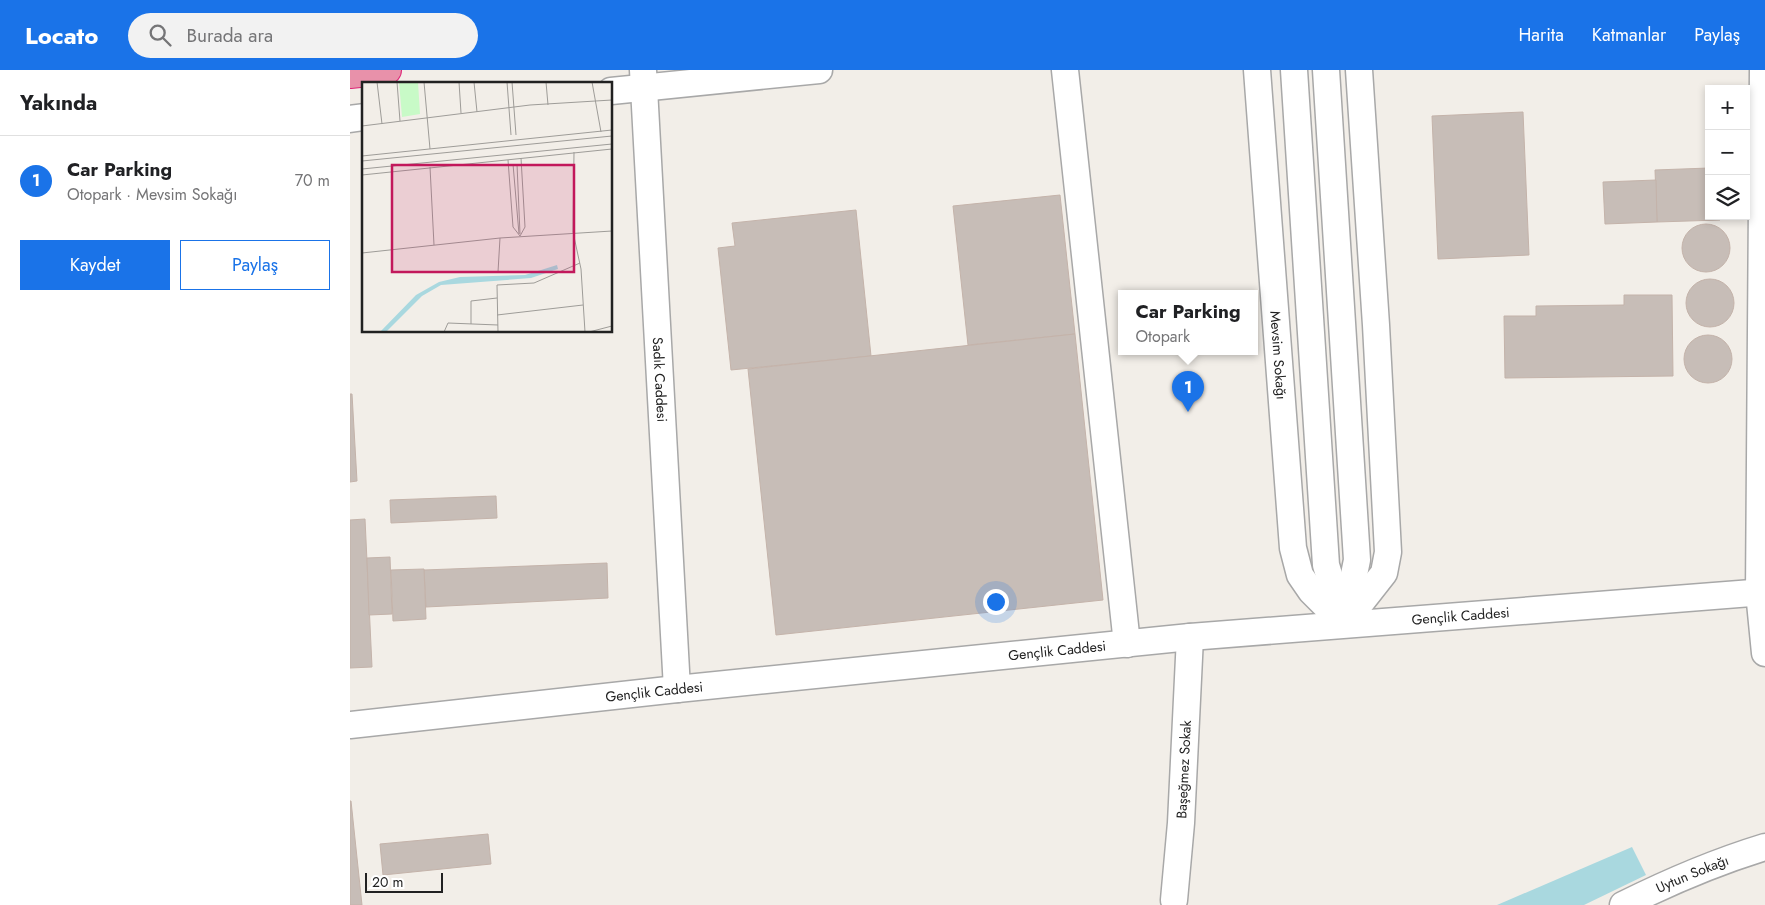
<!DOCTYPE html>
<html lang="tr">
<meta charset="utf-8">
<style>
body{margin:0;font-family:Jost,sans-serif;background:#f2f2f2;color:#202124}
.controls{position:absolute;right:15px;top:15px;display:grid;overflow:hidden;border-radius:0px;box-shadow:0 2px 8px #0003}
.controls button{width:45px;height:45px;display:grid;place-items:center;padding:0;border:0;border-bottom:1px solid #e0e0e0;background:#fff;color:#202124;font:25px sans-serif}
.scale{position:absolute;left:15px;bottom:12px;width:78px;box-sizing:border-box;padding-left:5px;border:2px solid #212121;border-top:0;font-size:14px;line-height:18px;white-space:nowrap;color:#212121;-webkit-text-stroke:4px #fff;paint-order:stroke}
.you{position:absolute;left:645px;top:531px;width:18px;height:18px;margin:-12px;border:4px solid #fff;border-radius:50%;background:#1a73e8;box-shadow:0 0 0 8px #1a73e833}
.badge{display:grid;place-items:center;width:32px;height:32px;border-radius:50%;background:#1a73e8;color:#fff;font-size:16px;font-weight:700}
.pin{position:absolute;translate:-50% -41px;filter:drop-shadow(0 1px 2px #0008)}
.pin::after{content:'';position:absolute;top:26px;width:18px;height:15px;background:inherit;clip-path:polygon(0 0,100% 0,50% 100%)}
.popup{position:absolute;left:768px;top:220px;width:140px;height:65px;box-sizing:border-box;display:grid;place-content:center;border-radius:0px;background:#fff;filter:drop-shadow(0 1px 4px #0005);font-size:16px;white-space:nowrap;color:#757577}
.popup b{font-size:19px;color:#202124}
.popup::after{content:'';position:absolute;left:50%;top:100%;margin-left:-10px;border:10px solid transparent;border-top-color:#fff}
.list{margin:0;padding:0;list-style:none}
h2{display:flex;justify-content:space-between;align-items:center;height:65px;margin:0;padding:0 20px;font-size:21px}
h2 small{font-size:16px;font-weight:400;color:#757577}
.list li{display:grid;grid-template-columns:32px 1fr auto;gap:15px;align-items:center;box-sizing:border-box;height:90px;padding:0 20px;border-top:1px solid #e0e0e0}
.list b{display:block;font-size:19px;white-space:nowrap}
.list p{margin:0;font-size:16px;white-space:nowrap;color:#757577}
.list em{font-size:16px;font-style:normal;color:#757577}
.actions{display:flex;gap:10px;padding:15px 20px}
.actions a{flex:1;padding:11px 0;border:1px solid #1a73e8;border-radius:0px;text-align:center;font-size:18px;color:#1a73e8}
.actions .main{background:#1a73e8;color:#fff}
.icon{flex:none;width:28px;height:28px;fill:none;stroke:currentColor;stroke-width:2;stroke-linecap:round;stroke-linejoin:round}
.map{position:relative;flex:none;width:1415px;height:835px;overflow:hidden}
header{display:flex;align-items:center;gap:30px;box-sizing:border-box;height:70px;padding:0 25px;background:#1a73e8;color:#fff}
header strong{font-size:24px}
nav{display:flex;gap:28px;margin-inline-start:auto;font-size:18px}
.search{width:350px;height:45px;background:#f2f2f2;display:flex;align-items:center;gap:12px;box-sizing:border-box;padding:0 18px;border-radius:28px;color:#757577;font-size:19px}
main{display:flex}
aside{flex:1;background:#fff}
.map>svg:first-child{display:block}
.water{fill:#a9d8df}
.building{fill:#c7bdb7;stroke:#c4b3aa}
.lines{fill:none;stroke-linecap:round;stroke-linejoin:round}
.minor-casing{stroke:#a8a8a8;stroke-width:29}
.highway-casing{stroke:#dd2878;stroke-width:30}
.minor{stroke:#fff;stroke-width:26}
.highway{stroke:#e891aa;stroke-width:28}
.labels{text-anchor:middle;stroke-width:4;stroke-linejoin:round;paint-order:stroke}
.street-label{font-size:14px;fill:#212121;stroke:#fff}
.inset-road{fill:none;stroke:#9e9c98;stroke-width:1}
.view{fill:#c2185b;fill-opacity:0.15;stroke:#c2185b;stroke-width:2.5}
.inset-edge{fill:none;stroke:#212121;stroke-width:2.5}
</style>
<header>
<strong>Locato</strong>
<div class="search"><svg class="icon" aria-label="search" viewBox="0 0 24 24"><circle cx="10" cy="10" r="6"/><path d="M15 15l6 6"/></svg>Burada ara</div>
<nav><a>Harita</a><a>Katmanlar</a><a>Paylaş</a></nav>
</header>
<main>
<aside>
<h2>Yakında<small></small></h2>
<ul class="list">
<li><span class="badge">1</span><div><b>Car Parking</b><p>Otopark · Mevsim Sokağı</p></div><em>70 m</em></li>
</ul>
<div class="actions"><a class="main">Kaydet</a><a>Paylaş</a></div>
</aside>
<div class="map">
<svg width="1415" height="835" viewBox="0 0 1415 835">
<rect width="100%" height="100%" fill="#f2eee8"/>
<polygon class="water" points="1282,777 1296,805 1234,835 1147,835"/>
<g class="building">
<polygon points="1173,42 1179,185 1088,189 1082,46"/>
<polygon points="1359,98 1359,146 1369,146 1370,150 1307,152 1305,100"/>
<polygon points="1306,110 1307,152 1255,154 1253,112"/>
<polygon points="710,125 725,264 618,275 603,136"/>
<polygon points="506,140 521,286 381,300 368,178 385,176 382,153"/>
<circle cx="1356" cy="178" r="24"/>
<circle cx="1360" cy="233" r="24"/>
<polygon points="1274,225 1322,225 1323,306 1155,308 1154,246 1186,246 1186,236 1274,235"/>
<polygon points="725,264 753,530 426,565 398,299"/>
<circle cx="1358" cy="289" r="24"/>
<polygon points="0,324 2,324 7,411 0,412"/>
<polygon points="146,426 147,448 41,453 40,430"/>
<polygon points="15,449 22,597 0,598 0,450"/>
<polygon points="40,487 42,544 19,545 17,488"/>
<polygon points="257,493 258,528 76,537 74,500"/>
<polygon points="74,499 76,549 43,551 41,500"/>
<polygon points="0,731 1,731 12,835 0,835"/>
<polygon points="138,764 141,794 33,805 30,774"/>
</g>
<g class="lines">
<defs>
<g id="minor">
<path id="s1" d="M 293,0 L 327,619"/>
<polyline points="715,0 777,574"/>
<path id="s2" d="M 907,0 L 943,478 L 950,505 L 961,521 L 994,554"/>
<polyline points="944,0 976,495 993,551"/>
<polyline points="976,0 1007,490 995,549"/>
<polyline points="1413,0 1409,522 1415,583"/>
<polyline points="261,21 469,0"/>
<polyline points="0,49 14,47"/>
<polyline points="994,554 1034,503 1038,482 1026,255 1009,0"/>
<path id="s3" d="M 0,655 L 327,619 L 840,567 L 1415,522"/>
<path id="s4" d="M 824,830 L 831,753 L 840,567"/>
<path id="s5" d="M 1273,835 C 1319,812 1366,792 1415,777"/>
</g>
<polyline id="highway" points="0,4 37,0"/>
</defs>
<use href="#minor" class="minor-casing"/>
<use href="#highway" class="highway-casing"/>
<use href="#minor" class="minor"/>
<use href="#highway" class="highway"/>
</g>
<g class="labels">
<g class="street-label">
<text dy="5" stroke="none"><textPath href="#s2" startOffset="286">Mevsim Sokağı</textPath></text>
<text dy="5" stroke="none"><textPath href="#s1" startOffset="310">Sadık Caddesi</textPath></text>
<text dy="5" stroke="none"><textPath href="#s3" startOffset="1116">Gençlik Caddesi</textPath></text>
<text dy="5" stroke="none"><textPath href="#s3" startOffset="711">Gençlik Caddesi</textPath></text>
<text dy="5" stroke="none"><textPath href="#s3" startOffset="306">Gençlik Caddesi</textPath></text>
<text dy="5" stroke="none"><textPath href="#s4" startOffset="131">Başeğmez Sokak</textPath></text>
<text dy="5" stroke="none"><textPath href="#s5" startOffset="76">Uytun Sokağı</textPath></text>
</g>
</g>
<g transform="translate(12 12)">
<rect width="250" height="250" fill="#f2eee8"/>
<path d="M 37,0 L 56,0 L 58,32 L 40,35 Z" fill="#c8fac7"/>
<path d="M 195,183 L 196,187 L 169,196 L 79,203 L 60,214 L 25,249 L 18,250 L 54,213 L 77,200 L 98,195 L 163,193 Z" fill="#a9d8df"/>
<path class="inset-road" d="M 15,0 L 20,42M 35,0 L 38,39M 62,0 L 68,67M 97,0 L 99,31M 112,0 L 115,30M 145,0 L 149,53M 150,0 L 154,53M 184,0 L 186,23M 230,0 L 239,50M 0,44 L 168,23 L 250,18M 212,70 L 211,150 L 219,187 L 223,250M 0,74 L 250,48M 146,78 L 151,145 L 158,154M 0,79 L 250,54M 151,82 L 157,152M 155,82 L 158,152M 68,85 L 72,163M 0,87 L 250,62M 0,93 L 250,67M 158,154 L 163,145 L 159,76M 0,171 L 138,156 L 250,149M 250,180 L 250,216M 136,190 L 138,156M 135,233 L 221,223M 109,242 L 109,219 L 135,216M 82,250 L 86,241 L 136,243M 136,250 L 135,203 L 172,201 L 218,181M 227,250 L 250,244"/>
<path class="view" d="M 30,83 L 212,83 L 212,190 L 30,190 Z"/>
<rect width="250" height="250" class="inset-edge"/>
</g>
</svg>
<div class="controls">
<button>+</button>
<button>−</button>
<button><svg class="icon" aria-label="layers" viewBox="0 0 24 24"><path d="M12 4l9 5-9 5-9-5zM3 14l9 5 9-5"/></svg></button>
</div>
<div class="scale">20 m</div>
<div class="you"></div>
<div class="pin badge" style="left:838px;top:342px">1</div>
<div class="popup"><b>Car Parking</b>Otopark</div>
</div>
</main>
